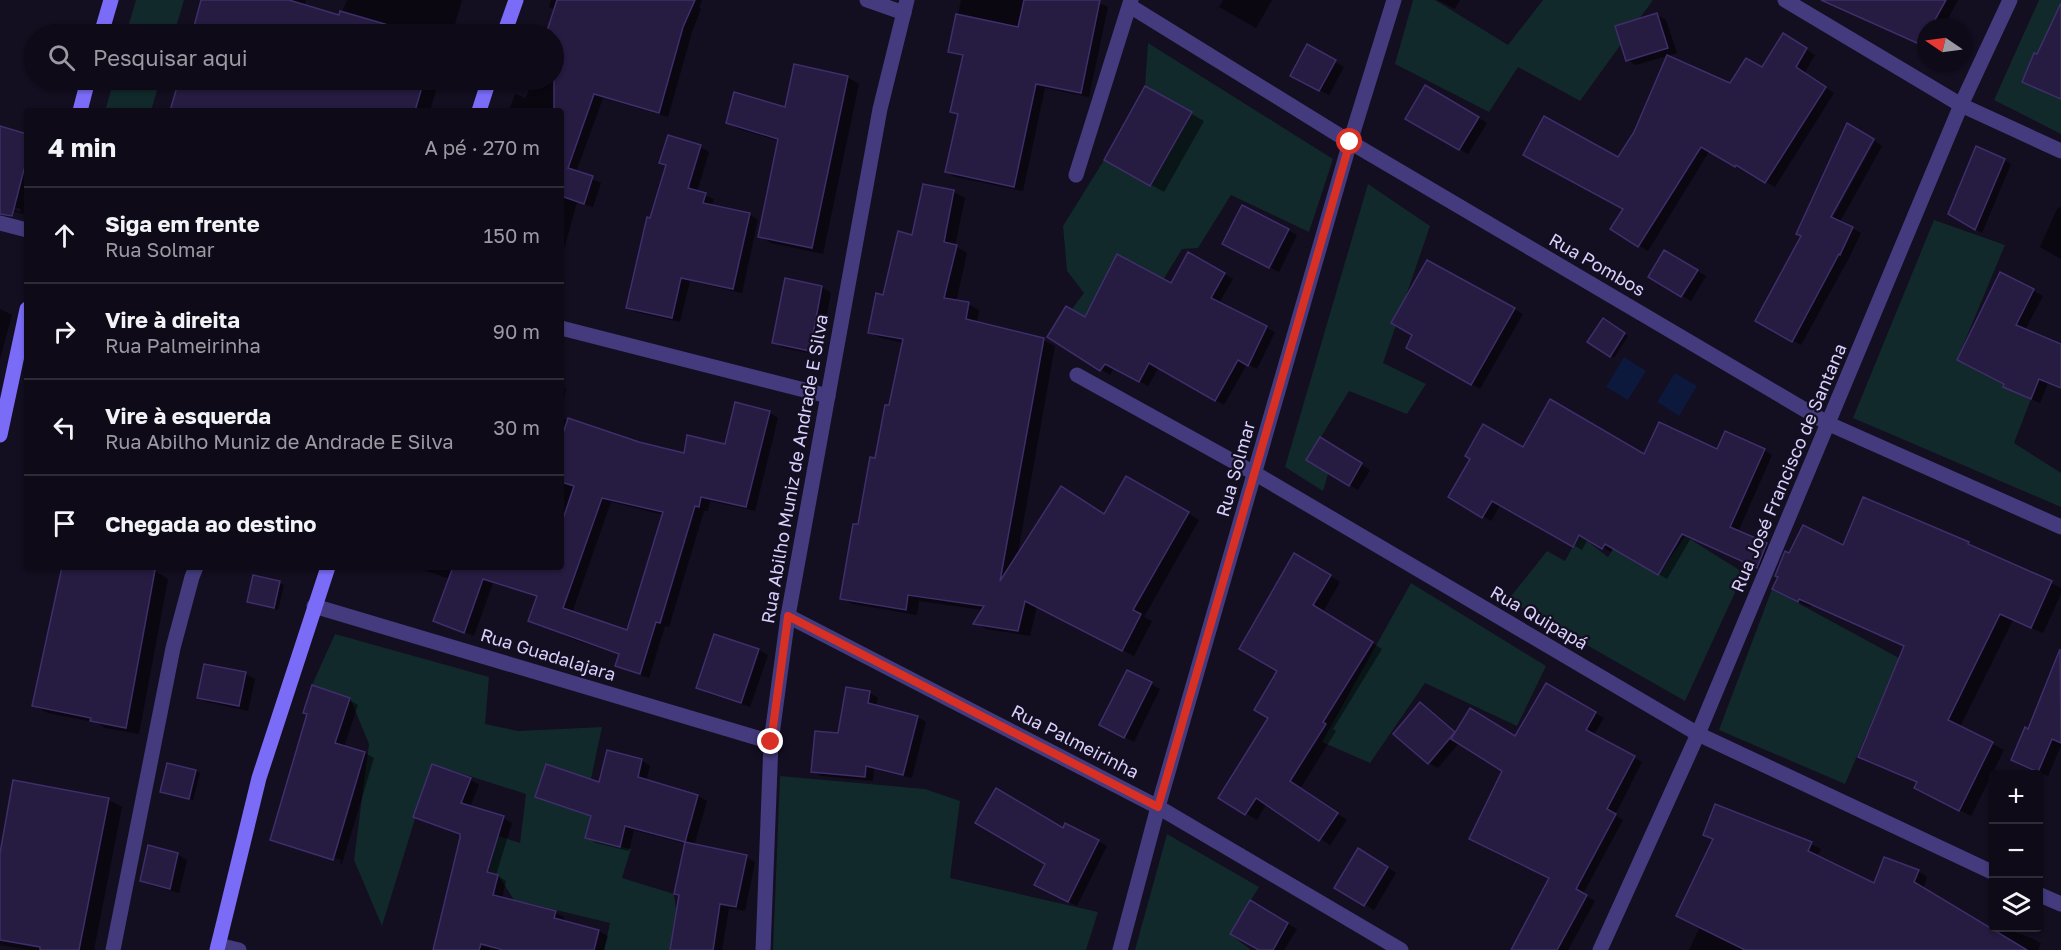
<!DOCTYPE html>
<html lang="pt">
<meta charset="utf-8">
<style>
body{margin:0;font-family:"Golos Text",sans-serif;background:#1c1825;color:#f1f3f6}
.controls{position:absolute;right:18px;bottom:18px;display:grid;overflow:hidden;border-radius:6px;box-shadow:0 2px 4px #0004}
.controls button{width:54px;height:54px;display:grid;place-items:center;padding:0;border:0;border-bottom:2px solid #2e2b37;background:#0e0a18;color:#f1f3f6;font:30px sans-serif}
.compass{position:absolute;left:1917px;top:18px;width:54px;height:54px;border-radius:50%;background:#0e0a18;box-shadow:0 2px 4px #0004;rotate:283deg}
.stop{position:absolute;width:18px;height:18px;margin:-14px;border:4px solid #d93025;border-radius:50%;background:#fff}
.stop.end{background:#d93025;border-color:#fff;box-shadow:0 2px 6px #0008}
.list{margin:0;padding:0;list-style:none}
h2{display:flex;justify-content:space-between;align-items:center;height:78px;margin:0;padding:0 24px;font-size:26px}
h2 small{font-size:20px;font-weight:400;color:#9b9aa2}
.list li{display:grid;grid-template-columns:39px 1fr auto;gap:18px;align-items:center;box-sizing:border-box;height:96px;padding:0 24px;border-top:2px solid #2e2b37}
.list b{display:block;font-size:22px;white-space:nowrap}
.list p{margin:0;font-size:20px;white-space:nowrap;color:#9b9aa2}
.list em{font-size:20px;font-style:normal;color:#9b9aa2}
.icon{flex:none;width:33px;height:33px;fill:none;stroke:currentColor;stroke-width:2;stroke-linecap:round;stroke-linejoin:round}
.map{position:relative;flex:none;width:2061px;height:950px;overflow:hidden}
.search{position:absolute;background:#0e0a18;box-shadow:0 2px 4px #0004;left:24px;top:24px;width:540px;height:66px;display:flex;align-items:center;gap:15px;box-sizing:border-box;padding:0 21px;border-radius:33px;color:#9b9aa2;font-size:22px}
.panel{position:absolute;background:#0e0a18;box-shadow:0 2px 4px #0004;left:24px;top:108px;width:540px;height:462px;border-radius:6px}
.map>svg:first-child{display:block}
.green{fill:#11292a}
.water{fill:#0c193c}
.shadow{fill:#0007;fill-rule:evenodd}
.building{fill:#261b40;stroke:#3f2e6b;stroke-width:1.5;fill-rule:evenodd}
.lines{fill:none;stroke-linecap:round;stroke-linejoin:round}
.street{stroke:#433b7d;stroke-width:15}
.secondary{stroke:#7b6cf8;stroke-width:15}
.route{stroke:#d93025;stroke-width:8}
.labels{text-anchor:middle;stroke-width:4.5;stroke-linejoin:round;paint-order:stroke}
.street-label{font-size:18px;fill:#d9d0fd;stroke:#130e20}
</style>
<div class="map">
<svg width="2061" height="950" viewBox="0 0 2061 950">
<rect width="100%" height="100%" fill="#130e20"/>
<g class="green">
<polygon points="136,0 184,0 174,34 126,34"/>
<polygon points="1413,0 1435,0 1508,45 1543,0 1653,0 1580,101 1518,67 1489,112 1395,64"/>
<polygon points="2039,0 2061,0 2061,134 1994,100"/>
<polygon points="1148,43 1333,159 1309,232 1231,195 1198,248 1182,249 1125,342 1072,309 1084,293 1067,271 1063,226 1104,160 1151,186 1192,113 1145,86"/>
<polygon points="114,80 160,80 151,111 105,111"/>
<polygon points="1368,184 1430,226 1383,363 1426,384 1407,414 1349,391 1307,460 1328,474 1323,491 1285,467"/>
<polygon points="1934,220 2005,245 1957,360 2031,399 2014,443 2061,473 2061,507 1853,418"/>
<polygon points="1579,535 1608,557 1613,549 1658,575 1685,536 1744,573 1685,701 1508,600 1547,551 1565,561"/>
<polygon points="1411,583 1546,666 1517,726 1425,683 1370,763 1322,742"/>
<polygon points="1772,589 1899,658 1845,784 1719,730"/>
<polygon points="335,634 489,677 485,724 518,731 602,727 591,779 546,764 535,796 592,813 585,838 631,849 622,878 674,894 676,910 670,950 604,950 610,923 514,900 498,875 488,872 498,836 520,843 526,794 432,764 382,926 354,860 369,744 350,698 312,685"/>
<polygon points="780,776 925,789 960,801 950,878 1098,912 1086,950 773,950"/>
<polygon points="1167,834 1259,887 1230,934 1251,950 1135,950"/>
</g>
<g class="water">
<polygon points="1624,357 1646,371 1628,400 1606,387"/>
<polygon points="1675,373 1697,386 1679,416 1657,402"/>
</g>
<g class="shadow">
<polygon points="203,0 306,0 304,6 340,17 347,0 462,0 452,34 193,34"/>
<polygon points="551,0 702,0 699,8 701,9 692,32 668,117 603,98 576,172 601,183 593,207 577,202 563,253 561,253 561,111 509,111 515,94 526,98 532,80 554,80 554,34 547,34 555,10 549,7"/>
<polygon points="961,0 1092,0 1108,7 1089,97 1045,88 1023,191 955,177 947,172 959,115 952,111 964,57 950,51"/>
<polygon points="1223,0 1272,0 1256,28 1219,7"/>
<polygon points="1438,0 1460,0 1455,9"/>
<polygon points="1869,0 1958,0 1944,26 1945,27 1926,27 1926,50 1917,45 1918,43"/>
<polygon points="1657,15 1666,20 1677,53 1636,65 1627,60"/>
<polygon points="1784,35 1815,55 1804,74 1834,93 1775,187 1710,150 1648,251 1612,229 1625,209 1619,159 1731,85 1763,69"/>
<polygon points="1962,35 1967,38 1962,49"/>
<polygon points="1307,46 1344,67 1329,95 1301,80"/>
<polygon points="847,77 859,84 823,254 771,243 760,236 779,141 739,129 727,122 786,108"/>
<polygon points="180,80 439,80 430,111 172,111"/>
<polygon points="1425,87 1487,123 1468,154 1407,118"/>
<polygon points="1145,88 1204,121 1164,192 1106,159"/>
<polygon points="0,128 27,135 27,215 0,208 0,206 20,212 21,209 0,203"/>
<polygon points="1875,141 1882,146 1840,222 1861,233 1849,258 1801,345 1758,321 1803,236 1826,222 1829,224"/>
<polygon points="700,147 709,152 697,192 714,199 712,206 750,215 758,220 742,293 690,281 680,322 636,312 627,307 667,166 661,163"/>
<polygon points="2004,160 2011,164 1982,233 1949,213"/>
<polygon points="924,185 954,192 965,198 955,246 967,253 956,302 968,304 979,310 977,324 1043,340 1055,346 1017,558 1105,515 1127,478 1199,520 1144,617 1152,621 1134,656 1037,606 1030,636 986,629 975,623 983,610 919,601 917,615 853,604 842,598 891,407 904,343 881,338 869,332 913,236"/>
<polygon points="2058,207 2061,208 2061,259 2040,247"/>
<polygon points="1288,230 1297,235 1279,272 1233,249"/>
<polygon points="1664,252 1706,276 1691,301 1650,277"/>
<polygon points="1189,254 1233,279 1219,303 1275,332 1257,369 1247,364 1224,405 1159,367 1148,386 1114,367 1110,375 1049,337 1085,319 1172,285"/>
<polygon points="1428,262 1523,314 1480,389 1408,347 1414,335"/>
<polygon points="2000,274 2043,296 2025,330 2061,345 2061,388 2048,383 2040,403 2014,392 2006,384"/>
<polygon points="786,280 822,287 831,293 819,355 783,348 774,342"/>
<polygon points="0,309 12,315 0,359"/>
<polygon points="1603,320 1628,336 1614,358 1589,341"/>
<polygon points="561,387 566,389 561,412"/>
<path d="M 769,412 L 778,418 L 755,511 L 710,501 L 708,511 L 704,511 L 669,627 L 665,626 L 649,678 L 626,670 L 617,665 L 620,655 L 575,640 L 530,620 L 538,597 L 493,583 L 474,636 L 435,620 L 450,579 L 415,567 L 561,567 L 561,418 L 638,444 L 685,454 L 726,446 ZM 611,502 L 664,515 L 627,632 L 572,613 Z"/>
<polygon points="1320,439 1370,470 1358,490 1308,460"/>
<polygon points="1524,449 1645,456 1718,451 1764,450 1772,455 1738,532 1775,550 1766,571 1691,538 1667,579 1614,547 1611,552 1588,539 1582,550 1501,504 1491,521 1450,496"/>
<polygon points="1968,543 2061,588 2061,594 2043,633 2013,620 1960,727 2004,750 1971,816 1927,794 1918,783 1860,756 1906,646 1812,604 1810,607 1785,596 1844,547"/>
<polygon points="1295,555 1340,582 1323,612 1382,649 1333,729 1336,731 1300,789 1347,820 1330,845 1267,803 1257,820 1247,814 1261,792 1270,718 1280,671"/>
<polygon points="63,567 133,567 155,571 168,579 139,734 105,728 98,723 48,713 34,706"/>
<polygon points="255,577 284,585 278,610 249,601"/>
<polygon points="715,636 759,650 768,655 750,707 707,693 698,687"/>
<polygon points="205,665 246,674 255,679 248,711 207,702 198,697"/>
<polygon points="1128,672 1160,689 1134,742 1110,730"/>
<polygon points="2051,675 2061,679 2061,746 2048,776 2013,760 2028,731"/>
<polygon points="1546,685 1604,718 1593,736 1642,762 1615,815 1623,820 1583,894 1595,901 1568,950 1513,950 1551,878 1504,771 1459,743 1438,768 1429,763 1420,704 1457,733 1515,738"/>
<polygon points="870,693 878,698 876,707 917,717 926,722 912,778 874,769 873,781 821,776 813,771"/>
<polygon points="349,700 358,705 344,747 365,753 374,758 342,864 340,863 341,860 279,841 279,844 272,839"/>
<polygon points="641,760 650,766 646,781 698,796 707,801 694,846 746,857 755,862 745,911 729,908 722,950 671,950 680,896 676,894 686,844 634,830 629,851 596,843 587,837 592,817 546,801 537,796 600,784"/>
<polygon points="196,771 200,773 193,800 162,792"/>
<polygon points="470,779 479,785 470,807 503,818 512,823 496,875 506,881 502,899 555,912 564,917 563,922 599,931 608,936 604,950 496,950 490,948 489,950 440,950 462,835 415,816"/>
<polygon points="14,781 109,800 122,807 94,950 30,950 0,945 0,861"/>
<polygon points="1716,806 1811,844 1821,849 1817,857 1875,885 1918,871 1927,877 1923,889 1995,932 1997,928 2005,928 2031,938 2041,943 2038,950 1689,950 1700,927 1714,839"/>
<polygon points="1064,830 1098,841 1107,846 1077,906 1045,890"/>
<polygon points="149,847 178,855 187,860 179,893 150,885 141,880"/>
<polygon points="1359,850 1396,873 1374,910 1336,887"/>
<polygon points="1250,902 1297,929 1284,950 1262,950"/>
</g>
<g class="building">
<polygon points="201,0 289,0 339,15 340,11 419,34 192,34"/>
<polygon points="557,0 695,0 683,27 659,113 594,94 568,168 593,176 584,204 561,196 561,111 554,111 554,34 546,34"/>
<polygon points="1024,0 1100,0 1081,93 1036,84 1014,187 945,172 958,114 950,112 963,55 948,52 956,14 1018,27"/>
<polygon points="1821,0 1946,0 1931,27 1926,27 1926,47"/>
<polygon points="2061,3 2061,99 2022,82 2034,53 2037,54"/>
<polygon points="1657,13 1668,48 1626,61 1615,26"/>
<polygon points="1783,33 1807,48 1796,67 1826,87 1765,183 1736,165 1735,167 1701,147 1638,247 1610,229 1623,209 1523,155 1544,116 1618,157 1634,132 1667,55 1730,83 1746,58 1762,67"/>
<polygon points="1307,44 1336,60 1319,91 1290,76"/>
<polygon points="794,64 848,76 812,248 758,237 778,139 726,123 734,92 785,107"/>
<polygon points="179,80 424,80 415,111 170,111"/>
<polygon points="1425,85 1479,117 1459,150 1405,119"/>
<polygon points="1145,86 1192,112 1150,186 1104,160"/>
<polygon points="1847,123 1874,139 1831,217 1853,227 1840,255 1839,254 1792,342 1755,321 1801,236 1796,234"/>
<polygon points="0,126 27,134 27,158 12,216 0,214"/>
<polygon points="668,135 701,145 688,188 706,193 703,203 750,213 733,289 681,278 672,318 626,308 647,217 650,218 666,165 659,163"/>
<polygon points="1976,146 2005,159 1975,230 1948,214"/>
<polygon points="923,184 954,190 944,242 957,245 944,298 969,302 966,319 1044,338 1000,581 1061,486 1104,514 1126,476 1189,512 1133,610 1141,614 1122,651 1025,601 1018,631 973,624 984,606 908,595 906,610 840,599 853,524 858,524 870,457 875,458 885,405 889,405 903,339 868,333 876,293 883,295 898,231 912,235"/>
<polygon points="1242,205 1289,229 1269,268 1222,244"/>
<polygon points="1664,250 1698,270 1681,297 1648,277"/>
<polygon points="1188,252 1225,273 1211,298 1267,326 1248,366 1238,360 1215,401 1149,363 1139,382 1105,364 1100,371 1047,337 1066,306 1085,317 1117,254 1171,283"/>
<polygon points="1427,260 1515,308 1471,385 1406,348 1412,335 1391,323"/>
<polygon points="2000,272 2034,289 2016,325 2061,344 2061,388 2039,379 2031,399 2003,387 2004,384 1957,360"/>
<polygon points="785,278 822,286 810,351 772,343"/>
<polygon points="1603,318 1625,333 1610,357 1587,342"/>
<polygon points="1550,399 1644,454 1659,422 1717,449 1725,431 1765,449 1730,527 1767,543 1757,568 1682,534 1658,575 1605,544 1602,549 1579,535 1573,547 1492,501 1482,518 1448,497 1470,459 1465,456 1483,424 1523,447"/>
<path d="M 735,402 L 770,411 L 746,507 L 701,497 L 699,507 L 695,506 L 660,623 L 656,622 L 640,674 L 615,666 L 619,654 L 528,621 L 537,596 L 483,579 L 464,633 L 433,621 L 453,567 L 561,567 L 561,525 L 574,486 L 561,482 L 561,440 L 568,418 L 639,442 L 684,453 L 687,435 L 725,444 ZM 602,498 L 663,512 L 627,630 L 563,608 Z"/>
<polygon points="1320,437 1362,463 1349,486 1306,460"/>
<polygon points="1863,497 1969,542 1968,544 2052,581 2031,628 2000,614 1948,720 1993,742 1959,811 1914,788 1917,782 1858,757 1904,646 1799,599 1798,602 1772,589 1778,577 1775,576 1785,551 1789,553 1803,525 1843,545"/>
<polygon points="1294,553 1331,575 1313,605 1373,642 1323,722 1326,724 1290,781 1338,813 1319,841 1256,798 1245,815 1218,798 1268,718 1254,710 1277,671 1239,649"/>
<polygon points="62,567 141,567 155,570 126,728 90,721 91,718 32,706"/>
<polygon points="253,575 280,581 274,608 247,602"/>
<polygon points="714,634 759,649 741,703 696,688"/>
<polygon points="2060,649 2061,743 2052,739 2038,772 2011,760 2025,727 2028,729"/>
<polygon points="204,664 246,672 239,706 197,698"/>
<polygon points="1127,670 1152,682 1124,738 1099,725"/>
<polygon points="1546,683 1596,712 1586,730 1635,756 1607,809 1616,814 1576,889 1587,895 1557,950 1511,950 1549,878 1469,839 1502,771 1451,739 1470,708 1515,736"/>
<polygon points="312,685 350,698 335,743 365,752 333,860 270,840 307,714 303,713"/>
<polygon points="846,687 870,691 868,703 918,716 903,775 866,766 865,777 811,772 815,731 838,733"/>
<polygon points="1420,702 1455,732 1428,764 1393,734"/>
<polygon points="607,750 642,759 638,777 698,795 685,842 625,826 620,847 585,838 591,816 535,797 546,764 599,782"/>
<polygon points="167,763 196,770 189,799 160,792"/>
<polygon points="432,764 471,778 461,803 504,816 487,872 498,875 493,895 556,911 554,918 599,930 594,950 503,950 481,944 479,950 433,950 460,838 460,834 413,817"/>
<polygon points="13,780 109,798 79,950 40,950 40,947 0,940 0,853"/>
<polygon points="996,788 1063,828 1065,823 1099,840 1068,902 1034,885 1045,864 975,823"/>
<polygon points="1715,804 1812,842 1808,851 1874,883 1884,857 1919,870 1914,882 2027,950 1745,950 1676,916 1713,839 1703,835"/>
<polygon points="685,842 747,855 736,907 720,904 713,950 670,950 679,895 674,894"/>
<polygon points="148,845 178,853 170,889 140,881"/>
<polygon points="1358,848 1388,867 1364,906 1334,888"/>
<polygon points="1250,900 1288,923 1273,950 1259,950 1230,934"/>
</g>
<g class="lines">
<g class="street">
<polyline points="867,0 904,13"/>
<polyline points="1785,0 1961,105 2061,151"/>
<polyline points="1130,6 1350,142 1829,424 2061,527"/>
<polyline points="1076,175 1131,0"/>
<polyline points="0,223 27,230"/>
<polyline points="561,328 828,396"/>
<polyline points="1077,375 1256,474 1698,734 1994,873"/>
<polyline points="314,606 771,742"/>
<polyline points="788,616 1158,807 1401,950"/>
<polyline points="2038,894 2061,904"/>
<polyline points="218,945 239,950"/>
<polyline points="113,950 173,648 192,577 196,567"/>
<polyline points="763,950 771,742 788,616 880,109 907,0"/>
<polyline points="1120,950 1158,807 1350,142 1394,0"/>
<polyline points="1600,950 1698,734 1961,105 2010,0"/>
</g>
<g class="secondary">
<polyline points="101,34 111,0"/>
<polyline points="504,34 516,0"/>
<polyline points="80,111 88,80"/>
<polyline points="479,111 489,80"/>
<polyline points="0,435 27,309"/>
<polyline points="217,950 259,778 328,567"/>
</g>
</g>
<g class="lines">
<polyline class="route" points="771,742 788,616 1158,807 1350,142"/>
</g>
<g class="labels">
<g class="street-label">
<text transform="translate(1597 265) rotate(30)" y="6">Rua Pombos</text>
<text transform="translate(1789 468) rotate(-67)" y="6">Rua José Francisco de Santana</text>
<text transform="translate(795 469) rotate(-80)" y="6">Rua Abilho Muniz de Andrade E Silva</text>
<text transform="translate(1236 469) rotate(-74)" y="6">Rua Solmar</text>
<text transform="translate(1539 618) rotate(30)" y="6">Rua Quipapá</text>
<text transform="translate(548 655) rotate(17)" y="6">Rua Guadalajara</text>
<text transform="translate(1075 742) rotate(27)" y="6">Rua Palmeirinha</text>
</g>
</g>
</svg>
<div class="controls">
<button>+</button>
<button>−</button>
<button><svg class="icon" aria-label="layers" viewBox="0 0 24 24"><path d="M12 4l9 5-9 5-9-5zM3 14l9 5 9-5"/></svg></button>
</div>
<svg class="compass" viewBox="-18 -18 36 36"><path d="M0-13l5 13h-10z" fill="#e53935"/><path d="M0 13l5-13h-10z" fill="#9b9aa2"/></svg>
<div class="stop" style="left:1350px;top:142px"></div>
<div class="stop end" style="left:771px;top:742px"></div>
<div class="search"><svg class="icon" aria-label="search" viewBox="0 0 24 24"><circle cx="10" cy="10" r="6"/><path d="M15 15l6 6"/></svg>Pesquisar aqui</div>
<section class="panel">
<h2>4 min<small>A pé · 270 m</small></h2>
<ul class="list">
<li><svg class="icon" aria-label="ahead" viewBox="0 0 24 24"><path d="M12 20V5M6 11l6-6 6 6"/></svg><div><b>Siga em frente</b><p>Rua Solmar</p></div><em>150 m</em></li>
<li><svg class="icon" aria-label="right" viewBox="0 0 24 24"><path d="M7 20v-9h11M14 6l5 5-5 5"/></svg><div><b>Vire à direita</b><p>Rua Palmeirinha</p></div><em>90 m</em></li>
<li><svg class="icon" aria-label="left" viewBox="0 0 24 24"><path d="M17 20v-9H6M10 6l-5 5 5 5"/></svg><div><b>Vire à esquerda</b><p>Rua Abilho Muniz de Andrade E Silva</p></div><em>30 m</em></li>
<li><svg class="icon" aria-label="arrive" viewBox="0 0 24 24"><path d="M6 21V4h12l-3 4 3 4H6"/></svg><div><b>Chegada ao destino</b></div></li>
</ul>
</section>
</div>
